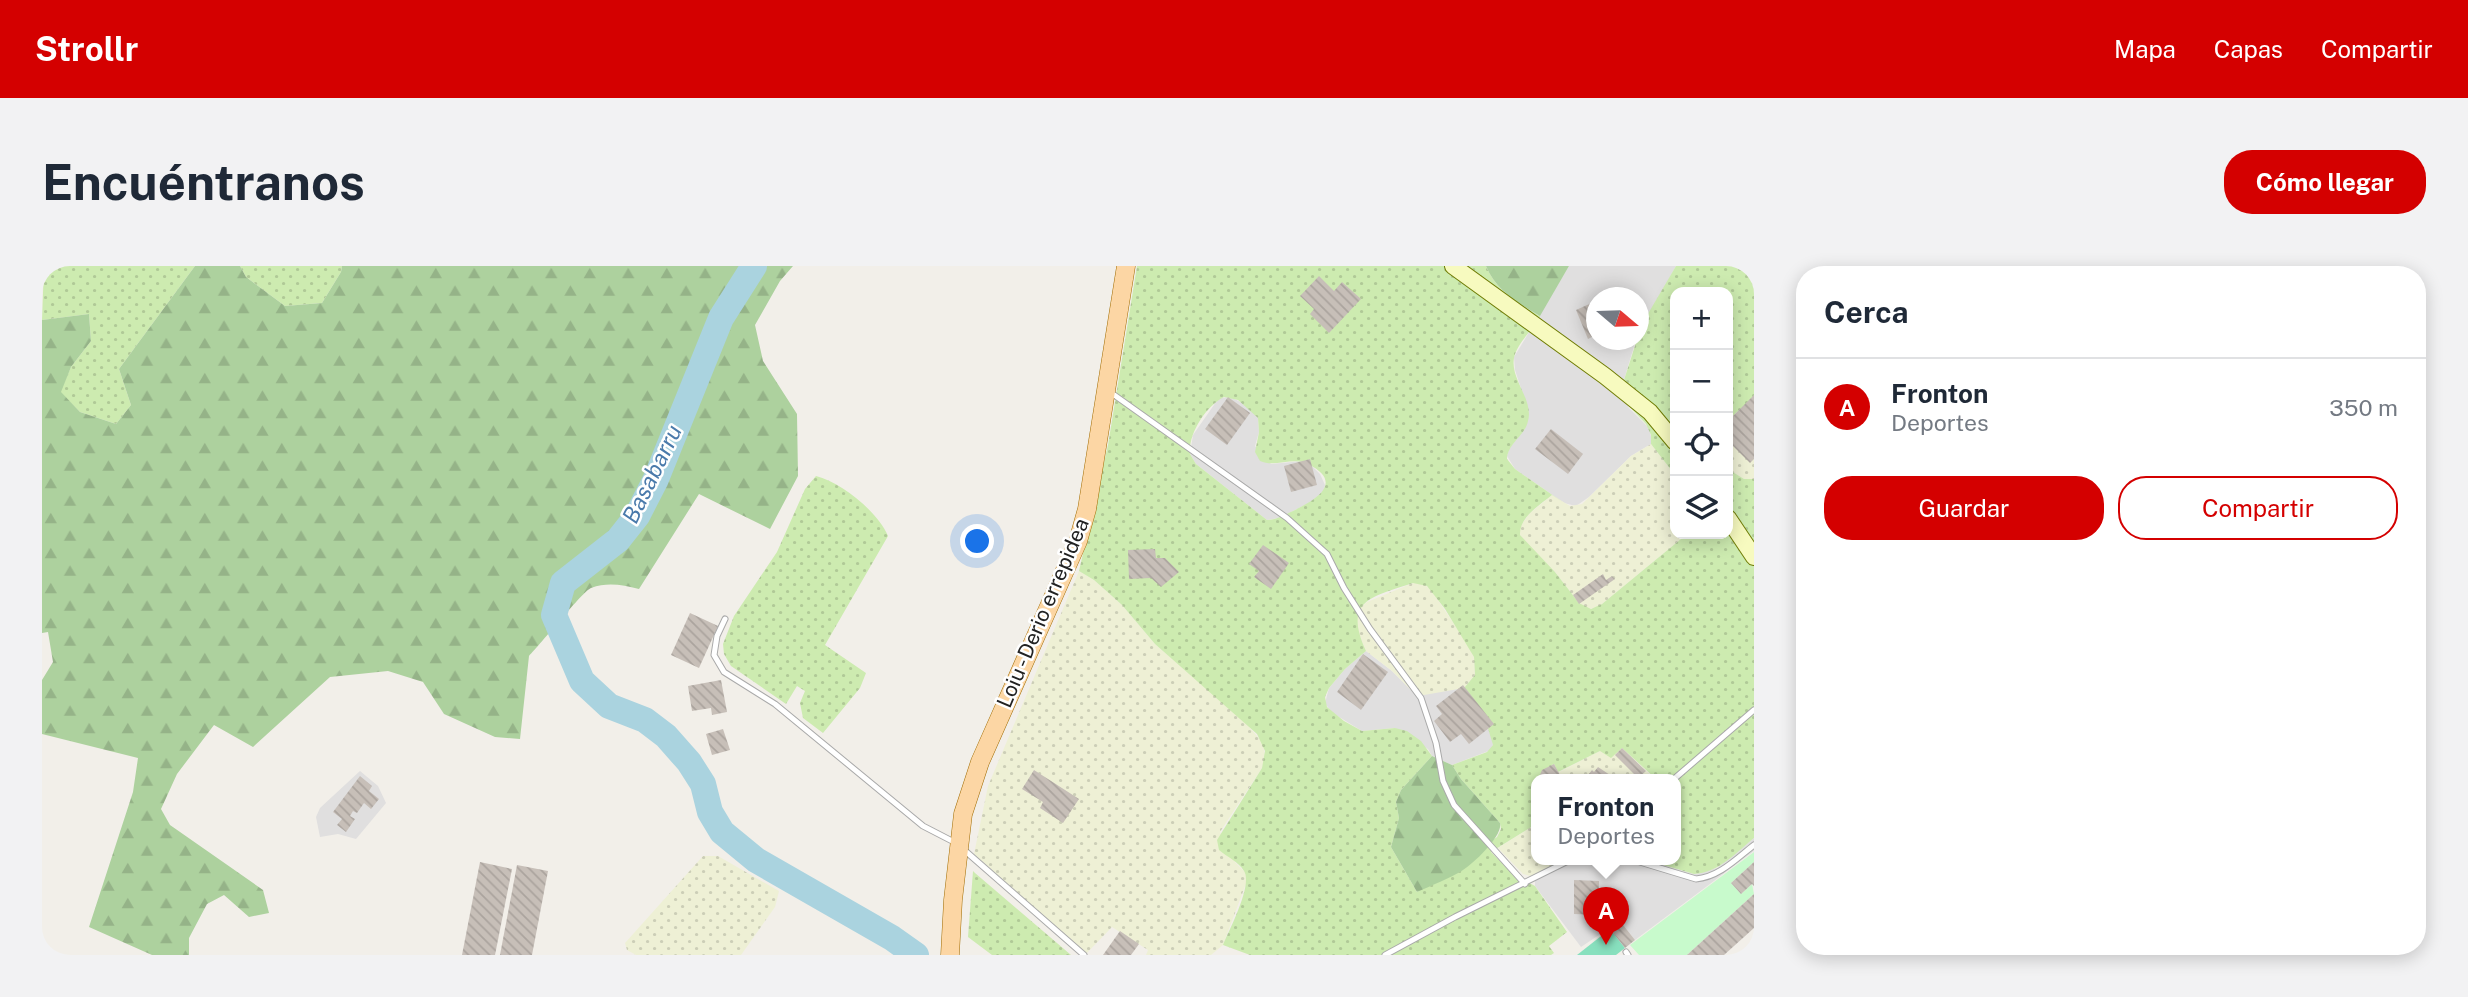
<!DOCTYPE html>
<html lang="es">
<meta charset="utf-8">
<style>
body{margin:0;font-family:"Public Sans",sans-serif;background:#f2f2f3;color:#1f2937}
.controls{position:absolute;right:21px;top:21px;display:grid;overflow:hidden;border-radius:14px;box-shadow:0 4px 18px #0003}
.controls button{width:63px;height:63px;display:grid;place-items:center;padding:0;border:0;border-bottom:2px solid #e0e1e3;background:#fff;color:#1f2937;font:35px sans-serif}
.compass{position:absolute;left:1544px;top:21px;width:63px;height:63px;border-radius:50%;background:#fff;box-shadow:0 4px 18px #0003;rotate:109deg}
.you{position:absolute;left:936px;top:276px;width:24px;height:24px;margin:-18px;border:5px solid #fff;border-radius:50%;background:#1a73e8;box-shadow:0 0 0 10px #1a73e833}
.badge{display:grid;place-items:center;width:46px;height:46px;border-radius:50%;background:#d40000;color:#fff;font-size:23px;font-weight:700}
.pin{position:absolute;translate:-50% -58px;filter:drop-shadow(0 2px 4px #0008)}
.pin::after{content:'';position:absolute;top:37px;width:24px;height:21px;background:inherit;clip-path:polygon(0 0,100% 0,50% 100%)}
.popup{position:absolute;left:1489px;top:508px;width:150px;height:91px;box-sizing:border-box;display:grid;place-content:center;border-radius:14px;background:#fff;filter:drop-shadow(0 2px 5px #0005);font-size:23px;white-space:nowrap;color:#747a83}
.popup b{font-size:26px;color:#1f2937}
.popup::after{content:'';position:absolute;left:50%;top:100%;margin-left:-14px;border:14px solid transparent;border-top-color:#fff}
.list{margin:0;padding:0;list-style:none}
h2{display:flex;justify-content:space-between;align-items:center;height:91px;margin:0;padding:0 28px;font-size:30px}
h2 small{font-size:23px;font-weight:400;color:#747a83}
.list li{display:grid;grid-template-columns:46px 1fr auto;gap:21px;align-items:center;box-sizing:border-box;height:98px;padding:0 28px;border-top:2px solid #e0e1e3}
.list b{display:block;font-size:26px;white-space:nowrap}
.list p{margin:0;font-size:23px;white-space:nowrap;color:#747a83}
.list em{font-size:23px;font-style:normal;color:#747a83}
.actions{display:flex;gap:14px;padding:21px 28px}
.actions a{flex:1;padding:16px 0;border:2px solid #d40000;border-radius:28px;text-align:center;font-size:24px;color:#d40000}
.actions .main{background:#d40000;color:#fff}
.icon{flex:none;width:38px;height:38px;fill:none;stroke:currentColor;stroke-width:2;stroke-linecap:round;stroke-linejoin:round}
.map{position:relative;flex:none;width:1712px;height:689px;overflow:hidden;border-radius:28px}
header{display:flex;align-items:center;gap:42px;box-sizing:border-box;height:98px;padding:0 35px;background:#d40000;color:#fff}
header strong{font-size:33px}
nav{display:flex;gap:38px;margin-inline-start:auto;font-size:24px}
.intro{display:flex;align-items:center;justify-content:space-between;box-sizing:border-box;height:168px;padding:0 42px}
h1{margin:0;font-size:49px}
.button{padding:18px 32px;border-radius:28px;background:#d40000;color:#fff;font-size:24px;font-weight:700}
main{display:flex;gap:42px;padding:0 42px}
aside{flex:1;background:#fff;border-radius:28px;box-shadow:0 4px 18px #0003}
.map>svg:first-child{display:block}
.residential{fill:#e0dfdf}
.farmland{fill:url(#farmland-dots)}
.grass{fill:url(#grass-dots);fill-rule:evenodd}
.forest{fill:url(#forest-firs)}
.park{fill:#c8facc}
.pitch{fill:#88e0be}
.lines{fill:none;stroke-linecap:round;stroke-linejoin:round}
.river{stroke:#aad3df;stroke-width:26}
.building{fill:url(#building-back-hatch)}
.lane-casing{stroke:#a9a9a9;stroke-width:7}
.secondary-casing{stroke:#707d05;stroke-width:18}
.primary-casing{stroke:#a06b00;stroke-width:19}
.lane{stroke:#fff;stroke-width:5}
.secondary{stroke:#f7fabf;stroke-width:16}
.primary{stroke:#fcd6a4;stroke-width:18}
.labels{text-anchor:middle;stroke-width:5;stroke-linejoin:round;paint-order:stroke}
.street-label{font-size:21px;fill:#222;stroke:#fff}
.water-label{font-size:23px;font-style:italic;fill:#4a7aab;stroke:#fff}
</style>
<header>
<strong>Strollr</strong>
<nav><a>Mapa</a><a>Capas</a><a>Compartir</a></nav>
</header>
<div class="intro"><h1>Encuéntranos</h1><a class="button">Cómo llegar</a></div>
<main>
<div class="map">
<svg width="1712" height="689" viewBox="0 0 1712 689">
<defs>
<pattern id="farmland-dots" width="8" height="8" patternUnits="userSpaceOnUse" patternTransform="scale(1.75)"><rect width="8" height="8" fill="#eef0d5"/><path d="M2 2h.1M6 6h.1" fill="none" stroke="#ccceb7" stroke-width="1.8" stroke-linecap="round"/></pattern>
<pattern id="grass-dots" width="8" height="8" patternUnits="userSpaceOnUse" patternTransform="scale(1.75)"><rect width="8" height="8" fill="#cdebb0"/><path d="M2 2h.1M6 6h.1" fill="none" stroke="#b0c997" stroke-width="1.8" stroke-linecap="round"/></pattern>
<pattern id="forest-firs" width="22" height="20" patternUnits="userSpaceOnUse" patternTransform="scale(1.75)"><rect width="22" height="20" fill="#add19e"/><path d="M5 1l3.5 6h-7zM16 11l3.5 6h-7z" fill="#95b388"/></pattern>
<pattern id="building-back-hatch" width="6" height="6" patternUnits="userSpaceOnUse" patternTransform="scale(1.75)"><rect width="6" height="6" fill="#c7bfb8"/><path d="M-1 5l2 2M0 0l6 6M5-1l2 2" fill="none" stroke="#aba49e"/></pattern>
</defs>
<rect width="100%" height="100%" fill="#f2efe9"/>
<g class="residential">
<polygon points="1527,0 1634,0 1597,68 1596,32 1554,32 1554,74 1594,74 1581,117 1586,141 1607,162 1610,175 1609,178 1589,190 1547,231 1534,240 1522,237 1473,203 1465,190 1467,183 1483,162 1485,141 1473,104 1472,91"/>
<polygon points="1188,131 1205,139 1216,152 1217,166 1213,180 1229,198 1261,195 1269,199 1278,208 1283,219 1282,226 1277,232 1237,252 1225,254 1154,198 1148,188 1151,169 1174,136 1179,132"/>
<polygon points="1324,385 1350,405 1373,428 1422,422 1445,459 1450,472 1451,479 1449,484 1410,499 1390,490 1386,483 1353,462 1320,465 1289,446 1283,437 1287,422 1303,403"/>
<polygon points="318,505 336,520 344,537 314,573 296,568 278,571 274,551 278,542"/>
<polygon points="1712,572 1712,585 1593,674 1578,655 1539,681 1493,620 1493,610 1530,593 1601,593 1652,608 1675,602"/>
</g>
<g class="farmland">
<polygon points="1712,131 1712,213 1702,213 1686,203 1686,154"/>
<polygon points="1609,178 1633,209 1633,268 1645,268 1560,338 1554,342 1545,343 1537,337 1513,306 1484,277 1478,269 1478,261 1487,248 1510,229 1528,240 1540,238 1589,190"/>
<polygon points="1037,305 1052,314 1080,339 1113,378 1203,456 1221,477 1223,490 1220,502 1178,566 1193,596 1203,606 1205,615 1181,679 1169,689 1104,689 1106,684 1070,661 1044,688 932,588 946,520"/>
<polygon points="1371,317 1381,317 1389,324 1423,374 1432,391 1433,409 1422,422 1382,429 1373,428 1350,405 1324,385 1314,361 1314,351 1317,343 1325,336"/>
<polygon points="1580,482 1613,513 1496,513 1500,504 1512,498 1517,506 1558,485"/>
<polygon points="1494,558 1494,593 1530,593 1489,610 1481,608 1456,582"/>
<polygon points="661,590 676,590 737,625 733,641 699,689 594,689 585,684 583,677"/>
</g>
<g class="grass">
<polygon points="2,0 153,0 77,103 89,139 74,158 38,146 18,126 29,101 49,75 47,48 0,54"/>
<polygon points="198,0 300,0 299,6 280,37 243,40 204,11"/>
<path d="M 1095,0 L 1444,0 C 1454,25 1476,37 1498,50 C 1491,64 1475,77 1472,92 C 1468,113 1492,134 1486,155 C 1483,170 1466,177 1465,193 L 1473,203 L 1522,237 L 1510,229 C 1498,239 1477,251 1478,269 L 1513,306 L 1537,337 L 1549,343 L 1560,338 L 1645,268 L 1686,268 L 1686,203 L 1702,213 L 1712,213 L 1712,572 C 1694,587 1676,607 1652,608 L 1601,593 L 1634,593 L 1634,513 L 1614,513 L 1580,482 L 1569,492 L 1558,485 L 1516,506 L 1512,498 C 1487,510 1494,533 1494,558 L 1449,586 L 1471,608 L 1493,620 L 1525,666 L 1507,680 L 1512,687 L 1509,689 L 1208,689 L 1181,679 C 1187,664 1211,619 1202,605 C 1197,596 1185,591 1177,584 L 1175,574 L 1220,502 L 1223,485 L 1215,468 L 1113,378 L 1080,339 L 1052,314 L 1037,305 L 1066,179 ZM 1182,131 L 1196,134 L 1216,152 L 1217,166 L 1213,186 L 1218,195 C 1233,202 1251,190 1266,198 C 1304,217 1272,235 1251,245 C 1242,249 1235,254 1225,254 L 1154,198 L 1148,188 C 1146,168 1164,140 1182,131 ZM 1371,317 L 1385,320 L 1403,343 L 1432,391 L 1433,409 L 1422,422 L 1445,459 L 1451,479 L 1445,486 L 1410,499 L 1419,513 L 1458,557 L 1459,563 L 1455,571 L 1375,626 L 1349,581 L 1357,552 L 1354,536 L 1359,524 L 1390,490 L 1379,475 L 1365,465 L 1353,462 L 1320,465 L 1302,455 L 1285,441 L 1283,431 L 1287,422 L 1303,403 L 1324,385 C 1301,335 1328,331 1371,317 Z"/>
<polygon points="1634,0 1712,0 1712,131 1686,154 1686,26 1633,26 1633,209 1609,178 1609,169 1604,158 1582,135 1581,117 1600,58"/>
<path d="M 774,210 C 799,216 836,246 846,270 L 783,379 L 824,407 L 818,422 L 781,467 L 761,452 L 758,437 L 763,425 L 755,420 L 744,438 L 689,400 L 682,388 L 681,378 L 692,350 L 735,286 L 763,223 Z"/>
<polygon points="931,605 933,607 1029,689 950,689 926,671"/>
</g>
<g class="forest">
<path d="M 153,0 L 198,0 L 204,11 L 243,40 L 280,37 L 299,6 L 300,0 L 751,0 L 738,15 L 713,59 L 721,95 L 755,148 L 756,210 L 728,263 L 657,228 L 597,323 C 580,319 566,316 549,322 C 541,325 498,379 487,390 L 478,473 L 453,471 L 402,448 L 381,416 L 346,405 L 288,411 L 211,481 L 172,459 L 135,508 L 119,543 L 128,559 L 221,624 L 227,647 L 207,651 L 182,629 L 165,638 L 147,672 L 147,689 L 110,689 L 47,661 L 91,526 L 96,492 L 0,468 L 0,414 L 11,396 L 6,366 L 0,367 L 0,54 L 47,48 L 49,75 L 29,101 L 19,126 L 38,146 L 74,158 L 89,139 L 77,103 Z"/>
<path d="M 1444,0 L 1527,0 L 1498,50 C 1476,37 1454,25 1444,0 Z"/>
<path d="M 1390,490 L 1410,499 L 1419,513 L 1458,557 C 1461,570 1432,597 1421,604 C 1407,613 1390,619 1375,626 L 1349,581 L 1357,552 L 1354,536 L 1359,524 Z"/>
</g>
<polygon class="park" points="1712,586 1712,596 1689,617 1699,628 1710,618 1712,628 1645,689 1597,689 1588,679"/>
<polygon class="pitch" points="1568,663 1583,682 1574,689 1535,689"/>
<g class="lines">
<polyline class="river" points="712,0 679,52 614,213 595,250 576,274 521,317 512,349 540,415 567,440 603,454 624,470 647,496 661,518 668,546 680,566 714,594 850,672 874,689"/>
</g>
<g class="building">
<polygon points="1277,10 1292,25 1300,16 1319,33 1287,67 1268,48 1272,43 1258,30"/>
<polygon points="1554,35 1554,69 1546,73 1534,44"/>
<polygon points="1712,129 1712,193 1708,197 1686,175 1686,155"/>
<polygon points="1186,131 1208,147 1185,179 1163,163"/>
<polygon points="1509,163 1541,188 1526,208 1493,183"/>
<polygon points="1268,193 1275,219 1249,226 1242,200"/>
<polygon points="1221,279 1247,297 1229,323 1212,311 1217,305 1207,298"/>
<polygon points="1113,283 1114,292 1123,292 1137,306 1119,321 1109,312 1087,313 1086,284"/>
<polygon points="1561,308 1564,314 1570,310 1573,313 1537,338 1531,329"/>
<polygon points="648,347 676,360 657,402 629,389"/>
<polygon points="1321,388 1346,406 1319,444 1295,426"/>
<polygon points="679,414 685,446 670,449 669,442 650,445 646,420"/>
<polygon points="1421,419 1452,458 1427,478 1419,468 1408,476 1392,455 1400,448 1394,440"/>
<polygon points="681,463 688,484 670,489 664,468"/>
<polygon points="1580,482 1604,505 1596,512 1573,489"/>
<polygon points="1512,498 1520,513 1496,513 1500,504"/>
<polygon points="1556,501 1568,509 1573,513 1543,513 1550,504 1552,506"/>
<polygon points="992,504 1037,533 1021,557 998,542 1001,536 980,523"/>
<polygon points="318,510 330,520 327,525 337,533 329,543 322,537 315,547 311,545 308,550 313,553 304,566 295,559 300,553 291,546"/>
<polygon points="438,596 470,603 453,689 420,689"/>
<polygon points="1712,596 1712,620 1710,618 1699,628 1689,617"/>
<polygon points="475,599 506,605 490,689 458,689"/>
<polygon points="1532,614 1557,615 1556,649 1532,648"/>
<polygon points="1712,628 1712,662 1682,689 1645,689"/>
<polygon points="1578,655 1593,674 1583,682 1568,663"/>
<polygon points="1078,665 1097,678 1089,689 1061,689"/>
</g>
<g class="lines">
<defs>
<g id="lane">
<polyline points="1068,126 1245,252 1285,288 1302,322 1328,363 1379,432 1394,477 1401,515 1412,539 1483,618"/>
<polyline points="683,353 675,370 672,389 682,406 733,438 881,560 914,577"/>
<polyline points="1632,513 1712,444"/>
<polyline points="921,583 1042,689"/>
<path d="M 1588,593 L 1654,613 C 1677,611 1694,593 1712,579"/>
<polyline points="1584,686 1586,689"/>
<polyline points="1343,689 1413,651 1530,593"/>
</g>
<g id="secondary">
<polyline points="1411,0 1563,110 1608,146 1633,176"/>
<polyline points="1686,252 1712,291"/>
</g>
<polyline id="primary" points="908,689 911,634 921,548 938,496 1036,275 1045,243 1084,0"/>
</defs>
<use href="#lane" class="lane-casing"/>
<use href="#secondary" class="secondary-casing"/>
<use href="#primary" class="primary-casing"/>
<use href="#lane" class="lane"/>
<use href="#secondary" class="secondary"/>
<use href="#primary" class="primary"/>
</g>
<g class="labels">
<g class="street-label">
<text transform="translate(1001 347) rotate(-67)" y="7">Loiu - Derio errepidea</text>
</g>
<g class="water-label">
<text transform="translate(610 208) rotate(-64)" y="8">Basabarru</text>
</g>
</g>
</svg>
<div class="controls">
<button>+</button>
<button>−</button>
<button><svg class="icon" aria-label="locate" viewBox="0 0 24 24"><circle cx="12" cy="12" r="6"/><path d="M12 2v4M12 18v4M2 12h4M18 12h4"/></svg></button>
<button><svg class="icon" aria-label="layers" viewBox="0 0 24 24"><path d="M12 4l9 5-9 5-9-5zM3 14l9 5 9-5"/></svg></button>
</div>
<svg class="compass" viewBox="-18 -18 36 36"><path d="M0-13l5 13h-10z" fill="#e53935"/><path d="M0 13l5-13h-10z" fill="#747a83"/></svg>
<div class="you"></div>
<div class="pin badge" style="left:1564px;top:679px">A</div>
<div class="popup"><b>Fronton</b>Deportes</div>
</div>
<aside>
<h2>Cerca<small></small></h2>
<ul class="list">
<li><span class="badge">A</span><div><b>Fronton</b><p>Deportes</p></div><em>350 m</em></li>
</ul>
<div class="actions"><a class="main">Guardar</a><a>Compartir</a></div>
</aside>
</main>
